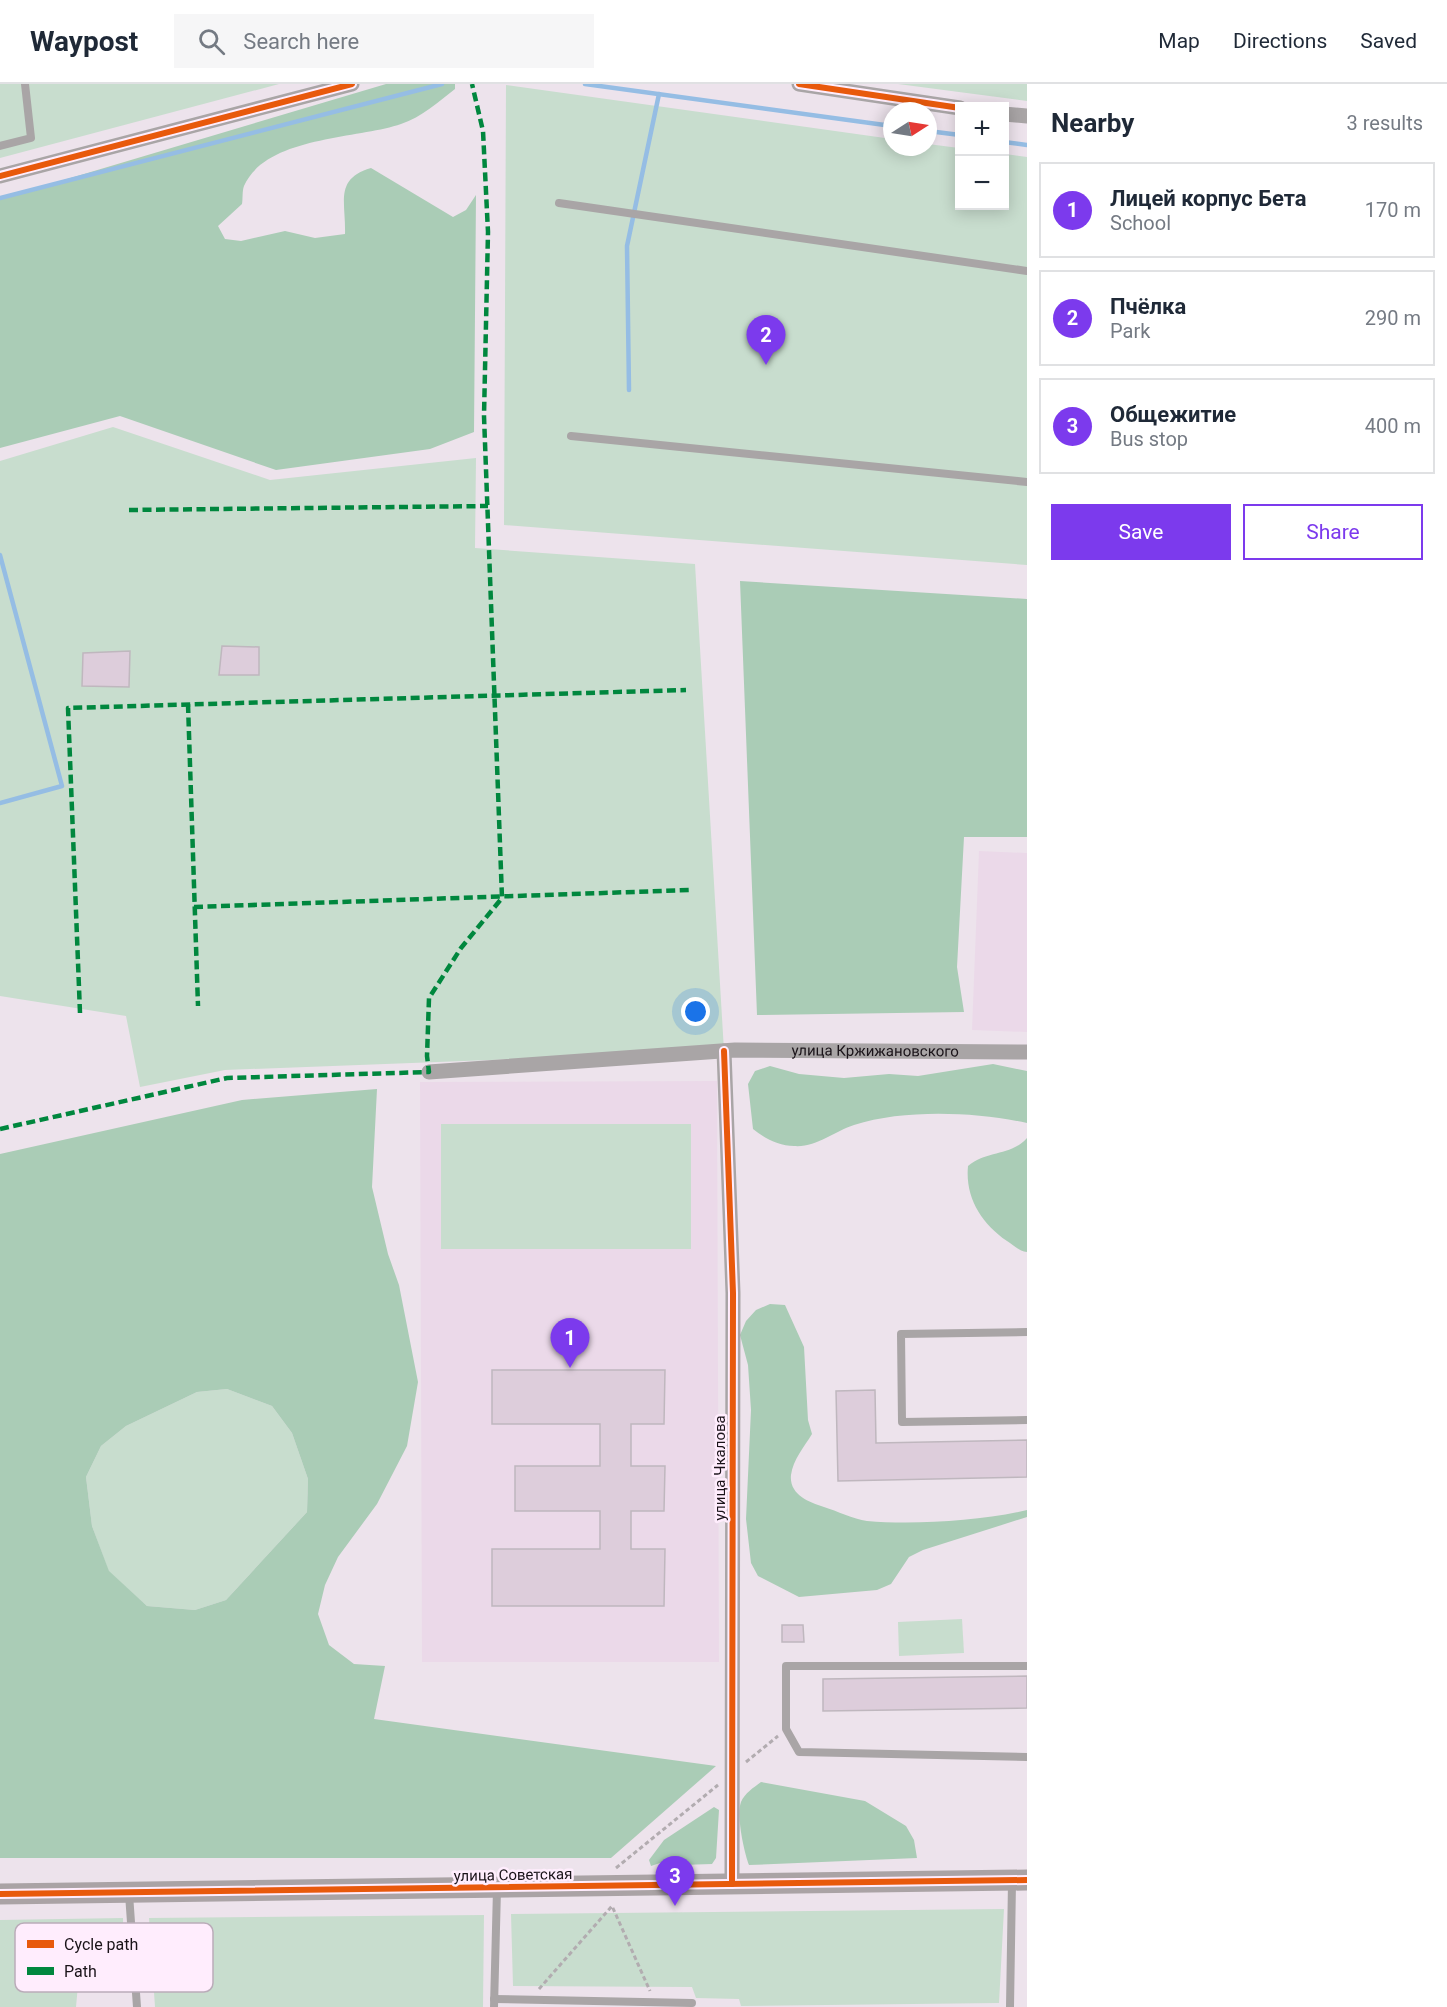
<!DOCTYPE html>
<meta charset="utf-8">
<style>
body{margin:0;font-family:Roboto,sans-serif;background:#f6f6f7;color:#1f2937}
.controls{position:absolute;right:18px;top:18px;display:grid;overflow:hidden;border-radius:0px;box-shadow:0 3px 15px #0003}
.controls button{width:54px;height:54px;display:grid;place-items:center;padding:0;border:0;border-bottom:2px solid #e0e1e3;background:#fff;color:#1f2937;font:30px sans-serif}
.compass{position:absolute;left:883px;top:18px;width:54px;height:54px;border-radius:50%;background:#fff;box-shadow:0 3px 15px #0003;rotate:78deg}
.you{position:absolute;left:696px;top:928px;width:21px;height:21px;margin:-15px;border:4px solid #fff;border-radius:50%;background:#1a73e8;box-shadow:0 0 0 9px #1a73e833}
.badge{display:grid;place-items:center;width:39px;height:39px;border-radius:50%;background:#7c3aed;color:#fff;font-size:20px;font-weight:700}
.pin{position:absolute;translate:-50% -50px;filter:drop-shadow(0 2px 3px #0008)}
.pin::after{content:'';position:absolute;top:32px;width:21px;height:18px;background:inherit;clip-path:polygon(0 0,100% 0,50% 100%)}
.list{margin:0;padding:0;list-style:none}
h2{display:flex;justify-content:space-between;align-items:center;height:78px;margin:0;padding:0 24px;font-size:26px}
h2 small{font-size:20px;font-weight:400;color:#747a83}
.list li{display:grid;grid-template-columns:39px 1fr auto;gap:18px;align-items:center;box-sizing:border-box;height:96px;margin:0 12px 12px;padding:0 12px;border:2px solid #e0e1e3;border-radius:0px}
.list b{display:block;font-size:22px;white-space:nowrap}
.list p{margin:0;font-size:20px;white-space:nowrap;color:#747a83}
.list em{font-size:20px;font-style:normal;color:#747a83}
.actions{display:flex;gap:12px;padding:18px 24px}
.actions a{flex:1;padding:14px 0;border:2px solid #7c3aed;border-radius:0px;text-align:center;font-size:21px;color:#7c3aed}
.actions .main{background:#7c3aed;color:#fff}
.icon{flex:none;width:33px;height:33px;fill:none;stroke:currentColor;stroke-width:2;stroke-linecap:round;stroke-linejoin:round}
.map{position:relative;flex:none;width:1027px;height:1923px;overflow:hidden}
header{display:flex;align-items:center;gap:36px;box-sizing:border-box;height:84px;padding:0 30px;background:#fff;border-bottom:2px solid #e0e1e3}
header strong{font-size:28px}
nav{display:flex;gap:33px;margin-inline-start:auto;font-size:21px}
.search{width:420px;height:54px;background:#f6f6f7;display:flex;align-items:center;gap:15px;box-sizing:border-box;padding:0 21px;border-radius:0px;color:#747a83;font-size:22px}
main{display:flex}
aside{flex:1;background:#fff}
.map>svg:first-child{display:block}
.built{fill:#ebd9e9}
.green{fill:#c8ddce}
.forest{fill:#aaccb6;fill-rule:evenodd}
.lines{fill:none;stroke-linecap:round;stroke-linejoin:round}
.stream{stroke:#95bde4;stroke-width:4.5}
.building{fill:#ddcddb;stroke:#bfb7be;stroke-width:1.5}
.path{stroke:#b2acb0;stroke-width:3;stroke-dasharray:4.5 3;stroke-linecap:butt}
.lane{stroke:#a9a5a6;stroke-width:8}
.street{stroke:#a9a5a6;stroke-width:15}
.secondary{stroke:#aaa3a5;stroke-width:21}
.quiet{stroke:#00873e;stroke-width:4.5;stroke-dasharray:9 4.5;stroke-linecap:butt}
.cycleway-casing{stroke:#ffedfd;stroke-width:10}
.cycleway{stroke:#e8590c;stroke-width:6}
.labels{text-anchor:middle;stroke-width:5;stroke-linejoin:round;paint-order:stroke}
.street-label{font-size:15px;fill:#1a1319;stroke:#ffedfd}
.key{fill:#ffedfd;stroke:#baacb9;stroke-width:1.5}
.key-label{font-size:16px;fill:#1a1319}
</style>
<header>
<strong>Waypost</strong>
<div class="search"><svg class="icon" aria-label="search" viewBox="0 0 24 24"><circle cx="10" cy="10" r="6"/><path d="M15 15l6 6"/></svg>Search here</div>
<nav><a>Map</a><a>Directions</a><a>Saved</a></nav>
</header>
<main>
<div class="map">
<svg width="1027" height="1923" viewBox="0 0 1027 1923">
<rect width="100%" height="100%" fill="#ede3ec"/>
<g class="built">
<polygon points="979,767 1027,769 1027,948 972,946"/>
<polygon points="717,997 719,1578 422,1578 420,998"/>
</g>
<g class="green">
<polygon points="0,0 279,0 0,74"/>
<polygon points="898,0 1027,0 1027,17"/>
<polygon points="506,1 892,55 892,63 928,63 928,60 959,64 960,122 1004,122 1005,70 1027,73 1027,481 504,441"/>
<polygon points="113,343 270,396 476,374 475,464 695,480 724,967 225,986 140,1003 126,932 0,912 0,377"/>
<rect x="441" y="1040" width="250" height="125"/>
<polygon points="227,1305 272,1322 292,1349 308,1395 307,1428 226,1516 195,1526 147,1522 109,1488 92,1442 86,1393 101,1362 126,1342 197,1308"/>
<polygon points="962,1535 964,1569 899,1572 898,1538"/>
<polygon points="1004,1825 999,1919 741,1922 739,1915 696,1914 692,1903 513,1902 511,1830"/>
<polygon points="484,1831 483,1923 155,1923 149,1834"/>
<polygon points="123,1834 124,1890 79,1890 76,1923 0,1923 0,1836"/>
</g>
<g class="forest">
<path d="M 386,0 L 455,0 L 455,5 C 438,18 422,33 401,40 C 358,55 266,52 244,102 C 242,107 243,115 242,120 L 218,142 L 225,155 L 241,157 L 285,147 L 315,154 L 345,150 C 346,118 334,95 371,84 L 453,133 L 466,126 L 476,111 L 474,348 L 430,365 L 276,386 L 120,332 L 0,364 L 0,115 Z"/>
<polygon points="740,497 1027,515 1027,753 964,753 957,883 964,928 757,931"/>
<path d="M 993,980 L 1027,987 L 1027,1039 C 975,1028 905,1025 854,1041 C 835,1047 815,1064 794,1062 C 779,1062 764,1054 753,1045 L 748,1000 L 755,987 L 770,982 L 799,990 L 844,994 L 889,990 L 918,992 Z"/>
<path d="M 377,1005 L 372,1103 L 388,1170 L 399,1201 L 418,1298 L 407,1362 L 377,1420 L 338,1473 L 325,1501 L 318,1530 L 329,1561 L 354,1580 L 385,1582 L 374,1635 L 716,1682 L 611,1774 L 0,1774 L 0,1070 L 242,1016 ZM 227,1305 L 272,1322 L 292,1349 L 308,1395 L 307,1428 L 226,1516 L 195,1526 L 147,1522 L 109,1487 L 92,1442 L 86,1393 L 101,1362 L 126,1342 L 197,1308 Z"/>
<path d="M 1027,1054 L 1027,1168 C 1019,1167 1013,1161 1007,1157 C 981,1139 965,1113 968,1082 C 987,1066 1011,1072 1027,1054 Z"/>
<path d="M 770,1220 L 785,1221 L 804,1263 L 808,1336 L 812,1350 C 804,1363 793,1376 791,1391 C 789,1410 808,1418 824,1423 C 837,1427 853,1435 867,1437 C 913,1441 982,1437 1027,1426 L 1027,1433 L 923,1466 L 909,1473 L 891,1500 L 877,1506 L 799,1513 L 758,1492 L 751,1479 L 746,1435 L 751,1326 L 748,1281 L 740,1251 L 746,1237 L 756,1226 Z"/>
<path d="M 761,1698 L 865,1717 L 906,1742 L 914,1756 L 917,1774 L 749,1781 C 744,1768 736,1731 741,1718 C 745,1709 753,1704 761,1698 Z"/>
<polygon points="714,1723 719,1726 716,1774 712,1780 681,1781 663,1778 651,1782 649,1776 664,1756"/>
</g>
<g class="lines">
<g class="stream">
<polyline points="585,0 892,42"/>
<polyline points="928,47 960,51"/>
<polyline points="1004,58 1027,61"/>
<polyline points="0,114 442,0"/>
<polyline points="629,306 627,162 659,10"/>
<polyline points="0,471 62,702 0,719"/>
</g>
</g>
<g class="building">
<polygon points="222,562 259,563 259,591 219,591"/>
<polygon points="130,567 129,603 82,602 83,569"/>
<polygon points="492,1286 665,1286 664,1340 631,1340 631,1382 665,1382 664,1427 631,1427 631,1465 665,1465 664,1522 492,1522 492,1465 600,1465 600,1427 515,1427 515,1382 600,1382 600,1340 492,1340"/>
<polygon points="875,1306 876,1359 1027,1356 1027,1393 838,1397 836,1307"/>
<polygon points="782,1541 803,1541 804,1558 782,1558"/>
<polygon points="1027,1592 1027,1624 823,1627 823,1595"/>
</g>
<g class="lines">
<g class="path">
<polyline points="746,1678 778,1652"/>
<polyline points="616,1784 718,1701"/>
<polyline points="539,1905 612,1822 650,1907"/>
</g>
<g class="lane">
<polyline points="0,62 31,54 25,0"/>
<polyline points="559,119 1027,187"/>
<polyline points="571,352 1027,398"/>
<polyline points="1027,1248 901,1250 902,1338 1027,1336"/>
<polyline points="1027,1582 786,1582 786,1645 799,1668 1027,1673"/>
<polyline points="129,1810 137,1923"/>
<polyline points="494,1915 692,1919"/>
<polyline points="494,1923 497,1805"/>
<polyline points="1010,1923 1012,1798"/>
</g>
<g class="street">
<polyline points="799,0 960,24"/>
<polyline points="1004,30 1027,32"/>
<polyline points="0,92 352,0"/>
<polyline points="724,967 733,1209 732,1800"/>
<path id="s1" d="M 429,988 L 735,966 L 1027,968"/>
</g>
<polyline class="secondary" points="0,1810 1027,1796"/>
<g class="quiet">
<polyline points="129,426 488,422"/>
<polyline points="188,620 198,922"/>
<polyline points="194,823 690,806"/>
<polyline points="80,929 68,624 686,606"/>
<polyline points="0,1045 227,994 429,988 427,972 429,914 461,864 502,814 484,332 488,148 483,47 472,0"/>
</g>
<defs>
<g id="cycleway">
<polyline points="799,0 960,24"/>
<polyline points="0,92 352,0"/>
<polyline points="724,967 733,1209 732,1800"/>
<polyline points="0,1810 1027,1796"/>
</g>
</defs>
<use href="#cycleway" class="cycleway-casing"/>
<use href="#cycleway" class="cycleway"/>
</g>
<g class="labels">
<g class="street-label">
<text dy="5" stroke="none"><textPath href="#s1" startOffset="447">улица Кржижановского</textPath></text>
<text transform="translate(720 1384) rotate(-90)" y="5">улица Чкалова</text>
<text transform="translate(513 1791) rotate(-1)" y="5">улица Советская</text>
</g>
</g>
<rect x="15" y="1839" width="198" height="69" rx="9" class="key"/>
<rect x="27" y="1856" width="27" height="8" fill="#e8590c"/>
<rect x="27" y="1883" width="27" height="8" fill="#00873e"/>
<g class="key-label">
<text x="64" y="1866">Cycle path</text>
<text x="64" y="1893">Path</text>
</g>
</svg>
<div class="controls">
<button>+</button>
<button>−</button>
</div>
<svg class="compass" viewBox="-18 -18 36 36"><path d="M0-13l5 13h-10z" fill="#e53935"/><path d="M0 13l5-13h-10z" fill="#747a83"/></svg>
<div class="you"></div>
<div class="pin badge" style="left:570px;top:1284px">1</div>
<div class="pin badge" style="left:766px;top:281px">2</div>
<div class="pin badge" style="left:675px;top:1822px">3</div>
</div>
<aside>
<h2>Nearby<small>3 results</small></h2>
<ul class="list">
<li><span class="badge">1</span><div><b>Лицей корпус Бета</b><p>School</p></div><em>170 m</em></li>
<li><span class="badge">2</span><div><b>Пчёлка</b><p>Park</p></div><em>290 m</em></li>
<li><span class="badge">3</span><div><b>Общежитие</b><p>Bus stop</p></div><em>400 m</em></li>
</ul>
<div class="actions"><a class="main">Save</a><a>Share</a></div>
</aside>
</main>
